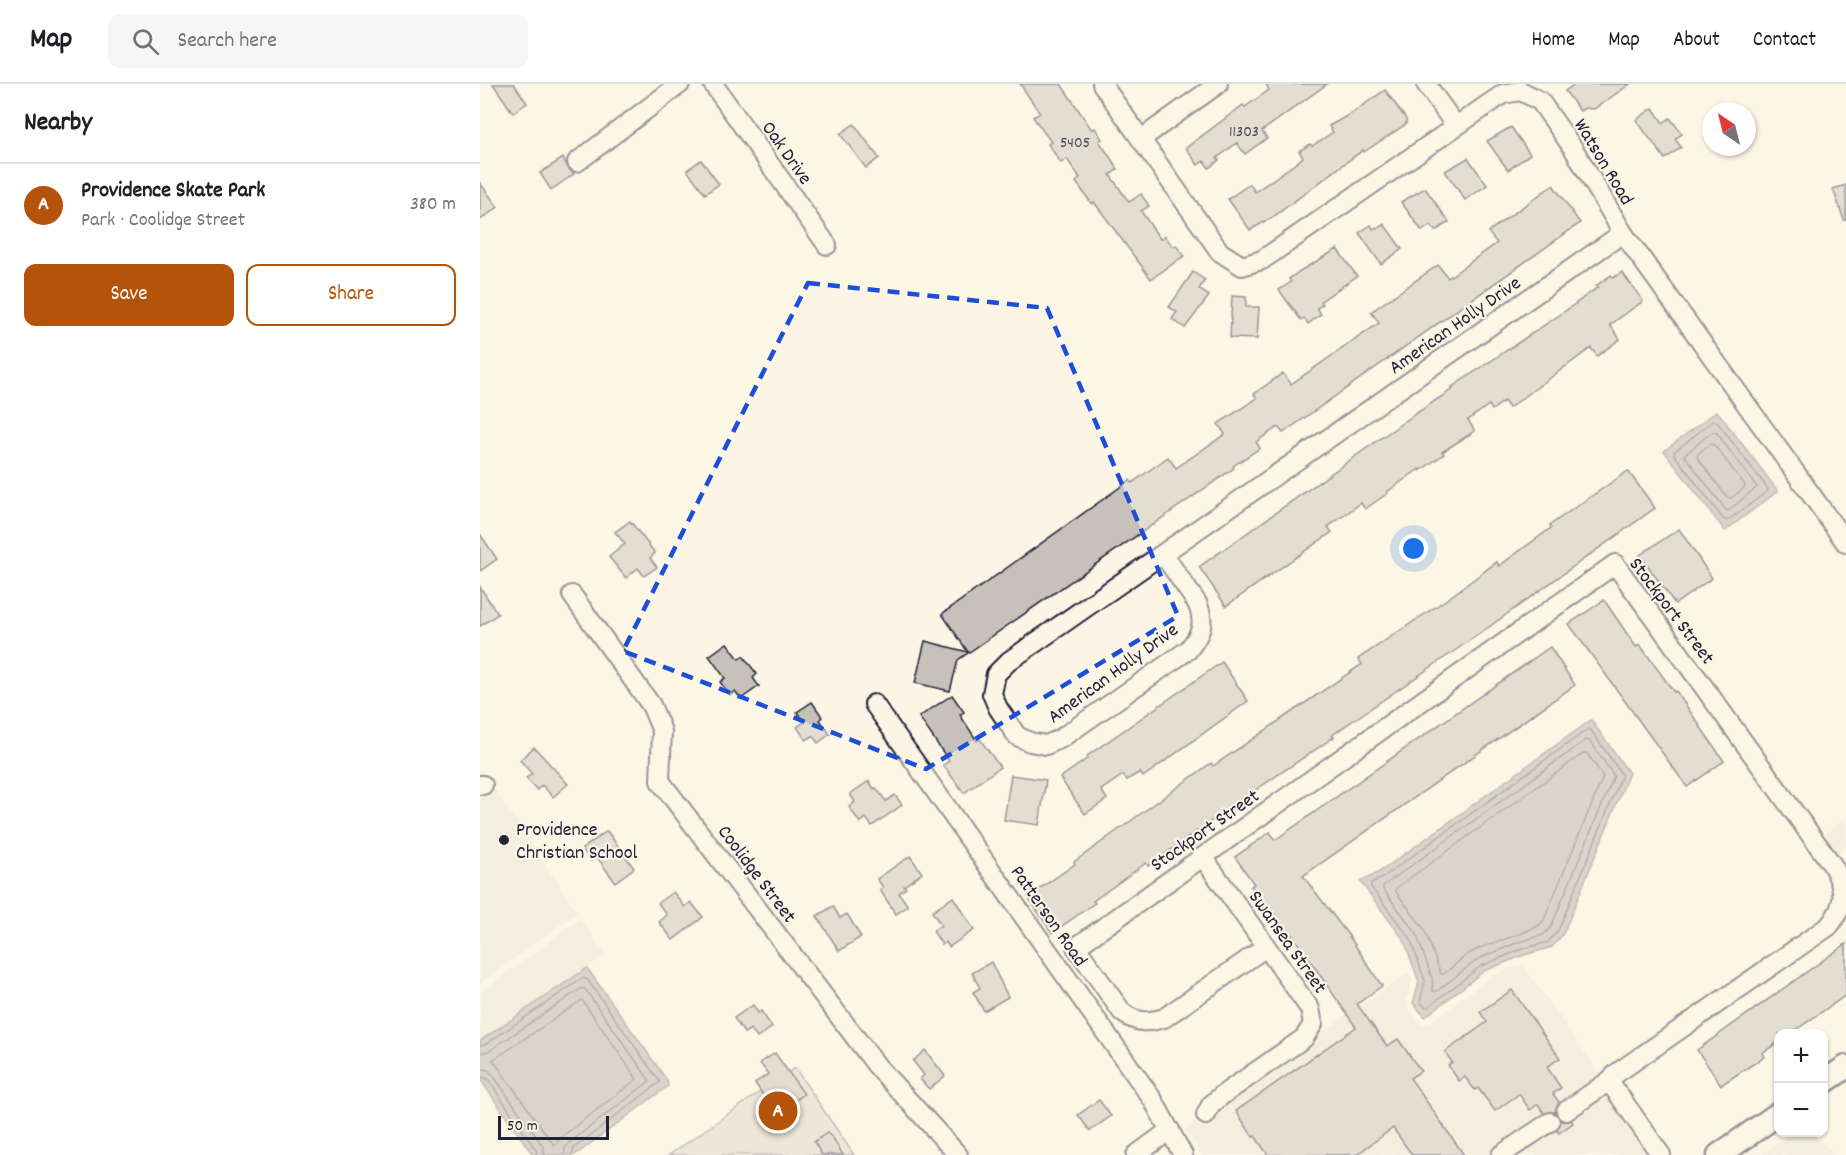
<!DOCTYPE html>
<meta charset="utf-8">
<style>
body{margin:0;font-family:Dekko,sans-serif;background:#f6f6f6;color:#202124}
.controls{position:absolute;right:18px;bottom:18px;display:grid;overflow:hidden;border-radius:12px;box-shadow:0 2px 4px #0004}
.controls button{width:54px;height:54px;display:grid;place-items:center;padding:0;border:0;border-bottom:2px solid #e0e0e0;background:#fff;color:#202124;font:30px sans-serif}
.compass{position:absolute;left:1222px;top:18px;width:54px;height:54px;border-radius:50%;background:#fff;box-shadow:0 2px 4px #0004;rotate:325deg}
.scale{position:absolute;left:18px;bottom:15px;width:111px;box-sizing:border-box;padding-left:6px;border:3px solid #22223b;border-top:0;font-size:16px;line-height:21px;white-space:nowrap;color:#22223b;-webkit-text-stroke:4px #fcf5e5;paint-order:stroke}
.you{position:absolute;left:934px;top:465px;width:21px;height:21px;margin:-15px;border:4px solid #fff;border-radius:50%;background:#1a73e8;box-shadow:0 0 0 9px #1a73e833}
.badge{display:grid;place-items:center;width:39px;height:39px;border-radius:50%;background:#b45309;color:#fff;font-size:20px;font-weight:700}
.pin{position:absolute;translate:-50% -50%;border:3px solid #fff;box-shadow:0 2px 6px #0006}
.list{margin:0;padding:0;list-style:none}
h2{display:flex;justify-content:space-between;align-items:center;height:78px;margin:0;padding:0 24px;font-size:26px}
h2 small{font-size:20px;font-weight:400;color:#757577}
.list li{display:grid;grid-template-columns:39px 1fr auto;gap:18px;align-items:center;box-sizing:border-box;height:84px;padding:0 24px;border-top:2px solid #e0e0e0}
.list b{display:block;font-size:22px;white-space:nowrap}
.list p{margin:0;font-size:20px;white-space:nowrap;color:#757577}
.list em{font-size:20px;font-style:normal;color:#757577}
.actions{display:flex;gap:12px;padding:18px 24px}
.actions a{flex:1;padding:14px 0;border:2px solid #b45309;border-radius:12px;text-align:center;font-size:21px;color:#b45309}
.actions .main{background:#b45309;color:#fff}
.icon{flex:none;width:33px;height:33px;fill:none;stroke:currentColor;stroke-width:2;stroke-linecap:round;stroke-linejoin:round}
.map{position:relative;flex:none;width:1366px;height:1071px;overflow:hidden}
header{display:flex;align-items:center;gap:36px;box-sizing:border-box;height:84px;padding:0 30px;background:#fff;border-bottom:2px solid #e0e0e0}
header strong{font-size:28px}
nav{display:flex;gap:33px;margin-inline-start:auto;font-size:21px}
.search{width:420px;height:54px;background:#f6f6f6;display:flex;align-items:center;gap:15px;box-sizing:border-box;padding:0 21px;border-radius:12px;color:#757577;font-size:22px}
main{display:flex}
aside{flex:1;background:#fff}
.map>svg:first-child{display:block}
.built{fill:#ece5d8}
.green{fill:#dcd6cc;stroke:#7f7c84;stroke-width:1.5}
.water{fill:#b2adab;stroke:#78757e;stroke-width:1.5}
.lines{fill:none;stroke-linecap:round;stroke-linejoin:round}
.shore{stroke:#5c5a68;stroke-width:1.5}
.building{fill:#c6c1bb;stroke:#22223b;stroke-width:1.5}
.minor-casing{stroke:#22223b;stroke-width:22}
.major-casing{stroke:#22223b;stroke-width:27}
.minor{stroke:#fcf5e5;stroke-width:18}
.major{stroke:#fcf5e5;stroke-width:22}
.marked{fill:none;stroke:#1d4ed8;stroke-width:4.5;stroke-dasharray:12 8;stroke-linejoin:round}
.poi-dot{fill:#22223b;stroke:#fcf5e5;stroke-width:2}
.labels{text-anchor:middle;stroke-width:4.5;stroke-linejoin:round;paint-order:stroke}
.number-label{font-size:16px;fill:#4b4a5b}
.street-label{font-size:20px;fill:#22223b;stroke:#fcf5e5}
.poi-label{font-size:20px;fill:#22223b;stroke:#fcf5e5;text-anchor:start}
</style>
<header>
<strong>Map</strong>
<div class="search"><svg class="icon" aria-label="search" viewBox="0 0 24 24"><circle cx="10" cy="10" r="6"/><path d="M15 15l6 6"/></svg>Search here</div>
<nav><a>Home</a><a>Map</a><a>About</a><a>Contact</a></nav>
</header>
<main>
<aside>
<h2>Nearby<small></small></h2>
<ul class="list">
<li><span class="badge">A</span><div><b>Providence Skate Park</b><p>Park · Coolidge Street</p></div><em>380 m</em></li>
</ul>
<div class="actions"><a class="main">Save</a><a>Share</a></div>
</aside>
<div class="map">
<svg width="1366" height="1071" viewBox="0 0 1366 1071">
<rect width="100%" height="100%" fill="#fcf5e5"/>
<filter id="ink" filterUnits="userSpaceOnUse"><feTurbulence type="fractalNoise" baseFrequency=".0167" numOctaves="2"/><feDisplacementMap in="SourceGraphic" scale="12" xChannelSelector="R" yChannelSelector="G"/><feConvolveMatrix kernelMatrix="1 2 1 2 8 2 1 2 1" color-interpolation-filters="sRGB"/></filter>
<g filter="url(#ink)">
<g class="built">
<polygon points="0,683 97,828 0,900"/>
<polygon points="1366,734 1366,763 1357,769 1344,751"/>
<polygon points="100,835 126,871 0,957 0,909"/>
<polygon points="1042,880 1123,994 1172,1071 722,1071 705,1045 718,1036 730,1043 737,1026 746,1019 829,961 836,953 929,888 932,898 926,920 942,941 950,939 1011,892"/>
<polygon points="1314,1048 1333,1049 1355,1071 1280,1071"/>
</g>
<polygon class="green" points="315,984 374,1071 189,1071"/>
<g class="water">
<polygon points="1237,327 1298,407 1245,447 1184,367"/>
<polygon points="1111,636 1149,689 1083,850 1072,863 1044,871 1004,887 945,933 933,919 939,898 924,856 880,797 898,789"/>
<polygon points="107,884 187,996 188,1002 95,1071 53,1071 0,995 0,957"/>
</g>
<g class="lines">
<g class="shore">
<polygon points="1233,337 1237,338 1288,405 1287,408 1247,437 1244,436 1194,370 1195,367"/>
<polygon points="1232,348 1236,348 1277,403 1248,427 1246,426 1204,371"/>
<polygon points="1230,360 1234,361 1265,401 1264,404 1251,414 1247,413 1217,373 1218,370"/>
<polygon points="1108,645 1111,646 1142,691 1078,847 1068,858 1042,865 1001,882 948,923 945,923 940,917 945,897 930,854 891,803 891,799 902,794"/>
<polygon points="1106,656 1110,657 1134,692 1071,843 1063,851 1039,858 998,875 957,907 953,907 952,894 936,849 903,805 903,802"/>
<path d="M 1104,669 L 1107,669 L 1123,693 L 1063,838 C 1056,847 1009,859 994,867 C 983,872 974,882 964,890 L 961,890 L 944,845 L 916,808 L 916,804 Z"/>
<polygon points="102,916 157,995 84,1051 74,1061 13,976"/>
<polyline points="0,961 6,960 103,894 107,895 180,998 94,1064 92,1071"/>
<polyline points="0,969 9,967 102,904 105,905 170,997 90,1058 85,1064 84,1071"/>
<polyline points="0,985 8,986 13,991 63,1062 65,1071"/>
<polyline points="0,992 8,995 56,1066 57,1071"/>
</g>
</g>
<g class="building">
<polygon points="13,0 34,0 47,19 33,29"/>
<polygon points="540,0 581,0 612,46 615,44 622,55 619,57 638,85 630,91 649,118 661,110 669,122 661,127 680,155 685,152 693,163 696,161 704,172 671,195 614,118 612,120 596,98 600,94 587,75 581,79 568,60 571,58 553,33 560,29"/>
<polygon points="786,0 847,0 782,47 787,54 765,70 757,59 737,74 739,76 729,84 724,77 718,81 706,64 763,21 765,23 789,6"/>
<polygon points="1095,0 1150,0 1114,25 1105,24 1100,27 1085,7"/>
<polygon points="905,6 926,35 926,40 884,68 883,66 793,133 770,146 748,115 770,100 775,108 816,79 823,73 819,67 830,60 832,62 853,48 849,42 872,29"/>
<polygon points="1173,24 1183,39 1190,34 1202,50 1195,55 1201,63 1185,75 1156,36"/>
<polygon points="374,40 399,74 386,84 360,50"/>
<polygon points="1031,43 1050,70 1028,86 1007,57"/>
<polygon points="83,74 88,84 94,90 71,106 60,89"/>
<polygon points="988,74 1007,101 985,116 965,87"/>
<polygon points="221,76 239,100 225,110 207,86"/>
<polygon points="0,99 18,123 0,136"/>
<polygon points="1073,101 1100,139 803,349 798,343 776,358 780,364 753,382 754,384 478,576 470,607 435,599 445,557 488,568 462,530 650,396 652,399 688,373 696,384 745,350 738,340 777,314 774,310 803,289 811,300 899,239 891,228 958,181 968,194 1017,159 1008,148"/>
<polygon points="1366,101 1366,136 1364,136 1353,105"/>
<polygon points="945,104 969,138 955,147 951,141 942,147 921,118"/>
<polygon points="904,140 922,165 901,180 879,149 891,141 893,145 896,143 897,145"/>
<polygon points="857,165 877,192 841,217 843,220 837,224 841,230 828,240 824,234 821,236 799,206 811,198 809,195 820,187"/>
<polygon points="713,188 725,196 719,205 729,212 705,244 692,235 697,228 689,223"/>
<polygon points="1142,188 1163,217 1130,241 1140,255 1117,272 1111,264 1029,324 1024,317 1012,326 1009,321 988,336 995,347 962,368 964,370 940,387 939,385 907,408 908,409 885,425 881,419 848,443 852,448 746,522 719,483 935,330 973,305 972,303 996,287 1081,230 1118,203 1116,202 1131,191 1133,194"/>
<polygon points="752,212 766,213 766,223 779,223 777,255 750,254"/>
<polygon points="1148,387 1175,424 1002,548 852,651 854,653 762,715 668,782 666,779 613,817 615,819 572,849 548,813 595,780 594,778 641,744 731,679 733,682 882,580 878,575 970,513 1017,478 1019,482 1071,444 1070,441"/>
<polygon points="150,437 175,469 170,474 177,483 164,492 158,484 146,494 129,473 145,460 135,448"/>
<polygon points="1199,445 1232,494 1195,520 1160,471"/>
<polygon points="0,450 17,475 0,487"/>
<polygon points="0,503 18,530 0,542"/>
<polygon points="1124,516 1156,563 1160,561 1194,608 1196,607 1244,677 1207,703 1089,540"/>
<polygon points="247,559 259,575 263,572 277,590 273,594 279,602 261,615 255,607 250,611 240,598 245,594 229,572"/>
<polygon points="1070,563 1095,601 823,792 869,852 902,902 877,920 907,962 918,955 941,987 930,994 984,1071 932,1071 913,1044 876,1071 788,1071 775,1052 773,1053 756,1027 876,943 810,848 808,850 789,823 787,824 771,802 774,800 755,773 790,748 795,756"/>
<polygon points="742,578 768,617 663,693 660,688 647,696 643,691 621,706 627,715 605,730 580,694 608,674 607,672"/>
<polygon points="472,611 484,628 480,631 497,657 500,655 520,683 484,709 463,681 469,677 439,633"/>
<polygon points="332,618 341,631 342,634 340,636 350,650 338,659 333,652 326,656 317,643 324,638 317,628"/>
<polygon points="54,663 88,700 73,713 62,701 57,706 46,694 52,690 40,676"/>
<polygon points="531,691 566,696 559,741 524,736"/>
<polygon points="389,697 394,705 396,704 406,717 415,711 422,721 392,742 386,734 380,739 369,723 375,718 370,710"/>
<polygon points="127,747 154,784 135,798 117,773 111,777 102,765"/>
<polygon points="430,772 442,789 424,802 426,804 419,809 428,822 416,830 400,806 403,803 397,795"/>
<polygon points="193,808 205,823 211,818 223,833 193,856 179,838 187,831 178,819"/>
<polygon points="473,813 494,846 469,863 466,858 462,861 453,847 461,841 452,828"/>
<polygon points="353,822 360,834 367,830 381,853 359,867 337,832"/>
<polygon points="1366,860 1366,911 1310,950 1299,950 1299,958 1282,969 1284,973 1241,1001 1217,966"/>
<polygon points="511,878 528,913 504,927 493,908 500,904 492,889"/>
<polygon points="1032,906 1080,974 1067,983 1081,1004 1073,1010 1079,1018 1075,1028 1064,1029 1058,1020 1050,1026 1039,1010 1015,1027 998,1004 995,1006 985,993 979,997 968,981 972,978 965,968 1007,938 1000,928"/>
<polygon points="273,921 278,929 281,927 292,943 277,954 271,945 264,949 254,934"/>
<polygon points="445,966 465,992 449,1005 440,995 444,991 433,977"/>
<polygon points="295,969 324,1010 301,1027 296,1020 291,1023 275,999 288,990 280,979"/>
<polygon points="619,1016 631,1032 610,1047 598,1031"/>
<polygon points="1081,1037 1092,1037 1093,1039 1079,1049 1077,1047"/>
<polygon points="347,1049 353,1054 363,1071 342,1071 334,1058"/>
</g>
<g class="lines">
<defs>
<g id="minor">
<polyline points="233,0 347,161"/>
<polyline points="622,0 740,168 762,182 782,176 1023,10 1041,7 1060,17 1093,64 1143,149 1366,459"/>
<polyline points="946,0 975,41"/>
<polyline points="661,55 738,0"/>
<polyline points="97,78 200,0"/>
<path d="M 683,470 L 717,519 C 726,539 721,550 708,566 L 580,655 L 566,661 L 550,658 L 537,652 L 518,624 L 512,610 L 516,590 L 529,577 L 1143,149"/>
<polyline points="92,511 171,621 182,647 180,697 397,982 478,1071"/>
<polyline points="394,620 673,1016 703,1071"/>
<polyline points="0,701 3,701"/>
<polyline points="723,773 830,925 833,940 824,954 741,1012 731,1021 726,1031"/>
<path d="M 786,863 L 684,934 C 668,939 655,939 642,928 L 596,863 L 1135,480 L 1353,782 C 1366,807 1366,821 1349,842 L 1137,989 L 1129,997 L 1181,1071"/>
<polyline points="1086,1027 1129,997"/>
<polyline points="656,1071 690,1046"/>
<polyline points="1021,1071 1070,1038"/>
</g>
<g id="major">
<polyline points="1344,998 1366,983"/>
<polyline points="1239,1071 1298,1030"/>
</g>
</defs>
<use href="#minor" class="minor-casing"/>
<use href="#major" class="major-casing"/>
<use href="#minor" class="minor"/>
<use href="#major" class="major"/>
</g>
</g>
<path d="M0 0H1366V1071H0ZM 328,199 L 567,224 L 698,532 L 446,685 L 143,567 Z" fill="#fcf5e5" fill-opacity=".55" fill-rule="evenodd"/>
<path class="marked" d="M 328,199 L 567,224 L 698,532 L 446,685 L 143,567 Z"/>
<circle class="poi-dot" cx="24" cy="756" r="6"/>
<g class="labels">
<g class="number-label">
<text x="764" y="52">11303</text>
<text x="595" y="63">5405</text>
</g>
<g class="street-label">
<text transform="translate(308 68) rotate(55)" y="7">Oak Drive</text>
<text transform="translate(1125 77) rotate(59)" y="7">Watson Road</text>
<text transform="translate(974 240) rotate(-35)" y="7">American Holly Drive</text>
<text transform="translate(1193 526) rotate(53)" y="7">Stockport Street</text>
<text transform="translate(632 588) rotate(-36)" y="7">American Holly Drive</text>
<text transform="translate(724 745) rotate(-35)" y="7">Stockport Street</text>
<text transform="translate(278 789) rotate(53)" y="7">Coolidge Street</text>
<text transform="translate(570 831) rotate(55)" y="7">Patterson Road</text>
<text transform="translate(809 857) rotate(55)" y="7">Swansea Street</text>
</g>
<g class="poi-label">
<text x="36" y="751">Providence<tspan x="36" dy="23">Christian School</tspan></text>
</g>
</g>
</svg>
<div class="controls">
<button>+</button>
<button>−</button>
</div>
<svg class="compass" viewBox="-18 -18 36 36"><path d="M0-13l5 13h-10z" fill="#e53935"/><path d="M0 13l5-13h-10z" fill="#757577"/></svg>
<div class="scale">50 m</div>
<div class="you"></div>
<div class="pin badge" style="left:298px;top:1027px">A</div>
</div>
</main>
